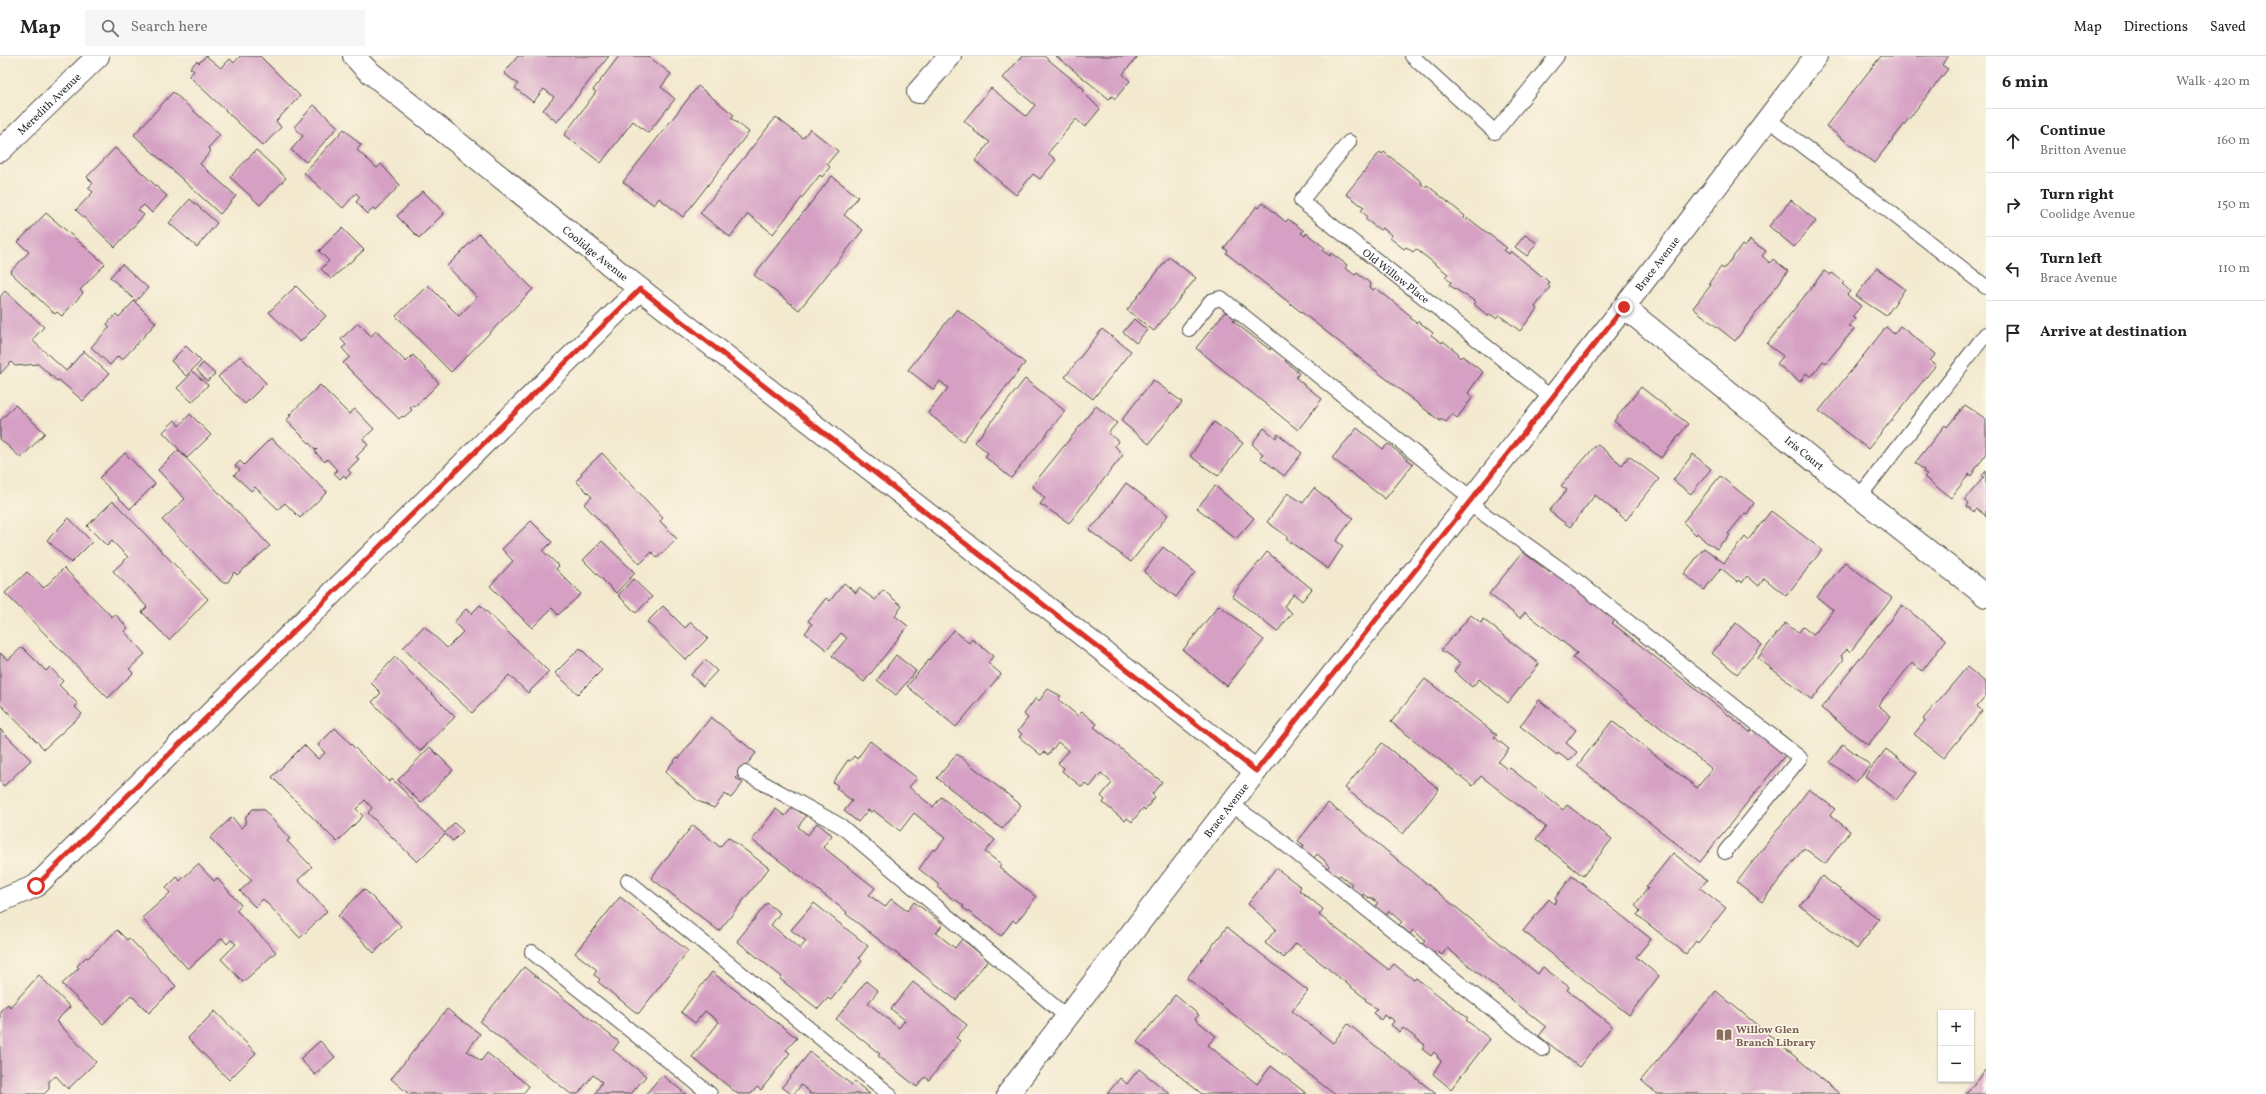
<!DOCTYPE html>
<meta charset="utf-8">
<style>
body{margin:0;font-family:Vollkorn,serif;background:#f6f6f6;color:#222}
.controls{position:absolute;right:12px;bottom:12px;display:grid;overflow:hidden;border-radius:0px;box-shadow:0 1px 3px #0004}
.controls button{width:36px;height:36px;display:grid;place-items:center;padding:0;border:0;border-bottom:1px solid #e0e0e0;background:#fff;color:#222;font:20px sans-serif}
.stop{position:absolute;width:12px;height:12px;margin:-9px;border:3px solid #d93025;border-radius:50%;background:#fff}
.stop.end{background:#d93025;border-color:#fff;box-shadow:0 1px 4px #0008}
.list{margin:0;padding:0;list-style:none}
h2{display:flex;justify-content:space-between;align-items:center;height:52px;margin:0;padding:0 16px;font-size:17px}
h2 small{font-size:13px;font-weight:400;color:#767676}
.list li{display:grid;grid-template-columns:26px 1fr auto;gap:12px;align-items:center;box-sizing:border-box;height:64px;padding:0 16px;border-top:1px solid #e0e0e0}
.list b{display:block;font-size:15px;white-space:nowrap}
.list p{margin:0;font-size:13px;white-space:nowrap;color:#767676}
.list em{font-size:13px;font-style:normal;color:#767676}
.icon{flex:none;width:22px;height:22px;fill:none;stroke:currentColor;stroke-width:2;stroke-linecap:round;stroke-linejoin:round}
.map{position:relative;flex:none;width:1986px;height:1038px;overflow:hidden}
header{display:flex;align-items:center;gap:24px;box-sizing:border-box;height:56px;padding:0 20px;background:#fff;border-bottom:1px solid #e0e0e0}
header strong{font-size:19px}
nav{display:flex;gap:22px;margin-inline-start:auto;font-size:14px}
.search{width:280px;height:36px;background:#f6f6f6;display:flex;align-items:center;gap:10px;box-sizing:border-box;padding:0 14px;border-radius:0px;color:#767676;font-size:15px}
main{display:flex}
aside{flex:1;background:#fff}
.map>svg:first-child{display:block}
.building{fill:#d5a0c4}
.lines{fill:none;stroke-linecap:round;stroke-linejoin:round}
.lane-casing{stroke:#494844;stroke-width:16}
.street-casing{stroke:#494844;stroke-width:24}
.lane{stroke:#fff;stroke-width:14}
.street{stroke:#fff;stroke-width:22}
.route{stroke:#d93025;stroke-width:5}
.labels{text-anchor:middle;stroke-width:3.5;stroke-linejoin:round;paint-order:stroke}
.street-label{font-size:11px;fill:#2b2b2b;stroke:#fcf5e5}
.education-label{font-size:11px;font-weight:bold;fill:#785e54;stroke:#fcf5e5;text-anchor:start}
</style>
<header>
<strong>Map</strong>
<div class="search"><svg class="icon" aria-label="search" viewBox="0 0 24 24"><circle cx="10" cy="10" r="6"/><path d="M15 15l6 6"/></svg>Search here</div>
<nav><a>Map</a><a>Directions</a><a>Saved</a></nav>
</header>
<main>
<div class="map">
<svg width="1986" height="1038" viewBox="0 0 1986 1038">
<rect width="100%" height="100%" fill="#fcf5e5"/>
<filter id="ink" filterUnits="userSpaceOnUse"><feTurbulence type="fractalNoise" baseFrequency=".025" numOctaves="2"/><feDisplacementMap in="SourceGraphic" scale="8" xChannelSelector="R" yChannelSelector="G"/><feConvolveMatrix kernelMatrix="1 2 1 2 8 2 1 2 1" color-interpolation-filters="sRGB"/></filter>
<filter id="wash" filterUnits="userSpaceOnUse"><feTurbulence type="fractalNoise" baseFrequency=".012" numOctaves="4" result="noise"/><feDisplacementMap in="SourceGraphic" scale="16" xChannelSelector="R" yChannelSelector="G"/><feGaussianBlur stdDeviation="0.9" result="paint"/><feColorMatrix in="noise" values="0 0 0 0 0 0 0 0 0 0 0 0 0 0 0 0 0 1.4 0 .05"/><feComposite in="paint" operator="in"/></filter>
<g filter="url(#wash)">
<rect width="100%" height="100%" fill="#f3e9cf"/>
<g id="blocks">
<g class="building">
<polygon points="206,0 221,12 230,3 234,7 240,0 260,0 300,40 276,65 281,71 263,90 189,20 194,15 190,12 197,5 199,7"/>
<polygon points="518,0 609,0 557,66 543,54 554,41 544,33 533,46 515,32 518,28 504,17"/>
<polygon points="619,0 648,0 671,18 661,31 675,43 648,77 633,65 601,107 564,79 596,36 593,34"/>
<polygon points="1022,0 1044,0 1085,34 1083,36 1100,53 1085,71 1076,63 1048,97 1056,104 1040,123 1033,118 1016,139 975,105 990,86 974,75 975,74 964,65 991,32 1026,60 1035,49 1003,22"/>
<polygon points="1056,0 1138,0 1123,18 1130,25 1115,43 1112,40 1109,43"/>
<polygon points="1881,0 1949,0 1942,9 1948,13 1874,107 1826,70"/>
<polygon points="698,30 734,59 731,62 749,76 683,161 659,142 654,149 623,126"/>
<polygon points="173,36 220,79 208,92 211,95 200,108 236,140 220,158 134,79"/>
<polygon points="314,49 338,71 306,106 291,94 303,80 294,71"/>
<polygon points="776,61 803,82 810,73 838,95 827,108 830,111 822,121 820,119 773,178 748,158 730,181 700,157"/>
<polygon points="344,73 361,89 357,94 377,112 381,108 400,129 376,154 373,152 368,158 356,146 360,141 356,137 343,152 304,117"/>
<polygon points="115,92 167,140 152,157 144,149 138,154 144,159 115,191 76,154 93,136 88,132 93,127 87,121"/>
<polygon points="256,94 286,122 260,149 230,121"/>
<polygon points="1380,96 1382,98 1384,96 1422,126 1421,128 1425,131 1427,129 1465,160 1464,162 1466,164 1468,162 1507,192 1504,194 1509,198 1511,195 1549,226 1548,229 1550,231 1535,251 1537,253 1520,275 1499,259 1496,262 1490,258 1488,260 1474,248 1476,246 1449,229 1451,226 1445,221 1448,218 1416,193 1413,196 1406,191 1404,193 1390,182 1392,179 1382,172 1380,174 1365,163 1367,160 1361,155 1364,151 1346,138"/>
<polygon points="832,120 858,141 844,159 863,174 799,254 754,219"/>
<polygon points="423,135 444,157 419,182 397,160"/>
<polygon points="190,143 217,167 197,191 169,167"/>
<polygon points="1791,144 1816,165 1794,191 1769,170"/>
<polygon points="1263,147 1286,166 1288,163 1304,175 1301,177 1305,180 1306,177 1325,192 1323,195 1330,200 1331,197 1347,209 1345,212 1355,219 1357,217 1371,228 1370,231 1373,234 1376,232 1411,260 1410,262 1416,267 1418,265 1433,277 1431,279 1442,287 1443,285 1458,297 1457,299 1460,302 1462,300 1483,316 1468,337 1473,341 1457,362 1452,358 1446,366 1441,363 1440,365 1226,197 1228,195 1224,192 1257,150 1259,152"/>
<polygon points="46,157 105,208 80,234 83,237 62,260 57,256 55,258 10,216 29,196 18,186"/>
<polygon points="342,172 364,194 331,223 321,213 329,205 319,195"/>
<polygon points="479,178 533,233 451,316 396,260 428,229 459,260 477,241 447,210"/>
<polygon points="1525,179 1537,187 1527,200 1515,191"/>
<polygon points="1750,184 1766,195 1762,200 1770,207 1773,203 1788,215 1735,285 1693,252 1711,229 1709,227 1721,211 1724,213 1742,189 1745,191"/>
<polygon points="1169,201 1196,222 1154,275 1127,254"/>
<polygon points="122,208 148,232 135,246 156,267 122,304 118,300 110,309 91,291 110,271 107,268 116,258 119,261 135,244 110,221"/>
<polygon points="1877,212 1905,233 1886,260 1856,240"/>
<polygon points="1824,215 1830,219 1832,217 1844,226 1842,228 1850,235 1847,239 1861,250 1852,261 1855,263 1849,270 1854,273 1826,307 1823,305 1811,321 1806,317 1800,326 1777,308 1783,300 1767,288"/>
<polygon points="296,230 326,260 300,286 269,256"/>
<polygon points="5,235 44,271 32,284 66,315 84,295 109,318 83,345 59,324 57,325 38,308 15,310 11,306 0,318 0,241"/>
<polygon points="957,253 1025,307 963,385 928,357 948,332 940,325 934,334 908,314"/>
<polygon points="1228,256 1236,263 1233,265 1270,294 1271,291 1287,303 1285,305 1299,317 1296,322 1322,343 1298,374 1196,292 1224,257"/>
<polygon points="1134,263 1147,274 1136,287 1123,276"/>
<polygon points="358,267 371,280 376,275 406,306 413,299 439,327 415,351 414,349 410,352 412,354 404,361 402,360 399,363 343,307 350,301 342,292 346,289 341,283"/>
<polygon points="1900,270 1936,298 1930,305 1936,309 1868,393 1819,355 1886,271 1894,278"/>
<polygon points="1102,273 1131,295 1093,343 1065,321"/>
<polygon points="186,290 201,305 186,320 171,305"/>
<polygon points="240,300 266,327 245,348 218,321"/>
<polygon points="203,307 215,318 207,325 197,314"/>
<polygon points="193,316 208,329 192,346 177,332"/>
<polygon points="1025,323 1065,355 1011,422 985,401 988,397 975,386"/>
<polygon points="1153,324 1182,346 1149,388 1121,365"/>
<polygon points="320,329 349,358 355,353 374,373 363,383 368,389 356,401 359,403 348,414 351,417 346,422 344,419 340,423 334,417 337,414 327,403 325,406 315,396 317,393 316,394 286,364 291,360 289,359"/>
<polygon points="1641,331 1688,368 1661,402 1614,365"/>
<polygon points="15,349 45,377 21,402 0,383 0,365"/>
<polygon points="1965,349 1986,363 1986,397 1971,420 1969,418 1951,442 1924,421 1927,418 1923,416 1924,414 1915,407 1945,369 1947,371"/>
<polygon points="1096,350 1117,367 1108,377 1118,385 1115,390 1123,399 1069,467 1040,448 1045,442 1032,430"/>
<polygon points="190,358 211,379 187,402 163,376 175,364 179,370"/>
<polygon points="1214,366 1243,387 1218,420 1190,400"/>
<polygon points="1264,372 1276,382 1278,378 1302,397 1284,420 1260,401 1263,398 1252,388"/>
<polygon points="1357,372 1383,393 1388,388 1413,408 1385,443 1332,402"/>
<polygon points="271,382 327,436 300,462 285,447 278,453 255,431 251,435 234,419 240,414 235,410 240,405 244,409"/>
<polygon points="1597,388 1622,409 1629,400 1659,423 1626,464 1595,439 1570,471 1549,455 1567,434 1561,430"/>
<polygon points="178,394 270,490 237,519 234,516 228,526 222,526 162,464 185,443 158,414"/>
<polygon points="125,397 155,428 130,453 99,422"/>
<polygon points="602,397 663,462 660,465 677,483 657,502 652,496 640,508 584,448 592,441 576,425 582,419 581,417"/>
<polygon points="1693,398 1711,413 1691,438 1673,424"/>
<polygon points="1986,415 1986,460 1977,453 1974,456 1967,450 1969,447 1965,443 1984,421 1982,420"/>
<polygon points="1720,420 1754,447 1747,458 1745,457 1728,478 1730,479 1725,486 1723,485 1717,493 1706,486 1697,477 1696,479 1683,466"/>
<polygon points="1126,427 1168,459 1131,506 1089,474 1099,464"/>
<polygon points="1215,430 1254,462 1236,483 1197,452"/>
<polygon points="1314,432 1353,462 1336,485 1343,490 1328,513 1286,483 1288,481 1267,466 1288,437 1303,447"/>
<polygon points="113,445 208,543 169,584 142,556 147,551 113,515 128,501 112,485 107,490 87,470"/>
<polygon points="1771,455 1822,494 1786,540 1764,522 1759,530 1747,520 1742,527 1740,524 1738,526 1721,512 1704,534 1684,518 1704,492 1724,507 1745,481 1748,484"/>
<polygon points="69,462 92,486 71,507 47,484"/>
<polygon points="531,465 552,486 543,495 559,510 556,513 581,538 558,559 552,552 532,572 490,530 513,505 502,493"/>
<polygon points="602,485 635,517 616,537 583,504"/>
<polygon points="1163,491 1195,516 1176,541 1144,516"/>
<polygon points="1267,496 1312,533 1302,545 1294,538 1284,550 1292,557 1277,576 1232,540"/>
<polygon points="1523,496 1550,517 1554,512 1617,562 1612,567 1750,676 1753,672 1786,698 1700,806 1577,710 1612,665 1697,732 1712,713 1573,602 1577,597 1525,556 1520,562 1489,538"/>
<polygon points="1845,506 1892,542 1850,596 1847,593 1841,600 1844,603 1812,644 1758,602 1785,567 1798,577 1803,571 1813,579 1816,576 1833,554 1817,541"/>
<polygon points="64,512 112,561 115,558 128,572 124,575 145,598 129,613 133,617 108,642 5,537 27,516 44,532"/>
<polygon points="633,523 652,541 636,557 618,539"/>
<polygon points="844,527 856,537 859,532 875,544 883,534 902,550 895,560 908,570 864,626 832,600 847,582 841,577 827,594 805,577 812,568 808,565 826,542 830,545"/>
<polygon points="480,549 549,616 528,637 509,619 472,657 403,592 424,570 447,592 463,576 454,566 466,553 471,558"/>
<polygon points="1219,549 1264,584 1227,630 1183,594"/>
<polygon points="1902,549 1946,584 1922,615 1912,607 1878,649 1891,660 1868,689 1821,652"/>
<polygon points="663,550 685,572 691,566 708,582 686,604 647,566"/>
<polygon points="1471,559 1481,567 1483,563 1539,608 1508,647 1479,623 1472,631 1454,615 1460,607 1441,594"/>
<polygon points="1736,567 1762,589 1737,618 1712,597"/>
<polygon points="954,574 969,587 972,583 993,600 988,607 1001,618 956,671 907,630"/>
<polygon points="22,591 46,615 50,611 63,625 59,629 78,648 75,651 82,658 44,693 0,648 0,597 8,604"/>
<polygon points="580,592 602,614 578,638 555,617"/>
<polygon points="896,599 916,615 896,639 877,624"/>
<polygon points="395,601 455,661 420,695 372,646 381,637 371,627"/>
<polygon points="705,604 717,615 703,630 691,619"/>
<polygon points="1967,611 1986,627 1986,639 1977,650 1982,655 1944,702 1914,678 1925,665 1923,663"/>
<polygon points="1425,623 1497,679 1494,681 1509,693 1498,706 1508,714 1510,712 1563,754 1567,749 1612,783 1583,820 1536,783 1546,771 1481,720 1473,730 1391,666"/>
<polygon points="1048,633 1061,640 1058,643 1078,660 1082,656 1097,668 1094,671 1162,726 1152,738 1155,741 1145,754 1143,752 1132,766 1127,762 1125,765 1103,747 1105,744 1101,740 1112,727 1101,717 1090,731 1085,727 1082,731 1062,715 1064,712 1058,707 1069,695 1058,686 1048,699 1044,696 1041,699 1019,681 1022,678 1018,675 1028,662 1024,658 1036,642 1039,645"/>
<polygon points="1539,644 1576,674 1566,687 1577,696 1569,705 1558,697 1557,699 1520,670"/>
<polygon points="711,661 756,697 736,722 743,727 731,742 725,738 714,752 698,745 665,716 677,701 679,702"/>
<polygon points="335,672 389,726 392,723 445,777 454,767 463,775 453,785 445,778 417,806 368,757 372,752 365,744 356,753 363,760 337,786 272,721 304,689 318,703 325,697 318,689"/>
<polygon points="0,673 31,704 4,730 0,726"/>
<polygon points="870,685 917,722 909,731 933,751 941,741 995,784 985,796 1001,808 999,811 1036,841 1016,867 1013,864 1001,880 962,851 964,850 956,844 955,845 937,831 939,829 919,813 933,793 935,795 945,782 914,757 900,775 873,754 871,756 868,754 858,766 844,755 852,745 836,732 838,730 833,726 848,704 850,705 854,700 857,703"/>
<polygon points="1382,687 1439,733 1403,778 1345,732"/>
<polygon points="1843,688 1870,709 1856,726 1830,706"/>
<polygon points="430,691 453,714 421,747 398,724"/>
<polygon points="1886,693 1917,717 1896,744 1865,720"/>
<polygon points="957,698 1021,749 1002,773 937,722"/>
<polygon points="1809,733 1835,753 1830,759 1850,775 1825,808 1804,792 1762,846 1737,826"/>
<polygon points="1328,747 1538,918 1543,911 1569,931 1567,934 1612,970 1579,1011 1539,980 1546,971 1447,892 1442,899 1436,895 1432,898 1421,890 1425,885 1419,879 1413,874 1410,878 1399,869 1402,866 1389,855 1386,859 1375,851 1378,847 1370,841 1369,842 1363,838 1361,841 1349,832 1352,828 1340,819 1337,822 1326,814 1329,810 1324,804 1317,798 1314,802 1302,793 1304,789 1298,785"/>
<polygon points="793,751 806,760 798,771 808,779 817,767 832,779 823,791 875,832 869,839 885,851 891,843 907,855 914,846 943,868 936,877 955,892 962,883 988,904 956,944 846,858 847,856 752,784 776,753 785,760"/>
<polygon points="253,753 263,753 290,783 287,785 312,811 298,824 327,855 300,882 263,843 255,851 240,835 252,824 210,782 232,761 241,772 245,768 246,760"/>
<polygon points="693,769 720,791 728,781 769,812 719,875 651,822"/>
<polygon points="1673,797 1707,824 1700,832 1726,852 1698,887 1696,885 1686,898 1637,859 1640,855 1635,849 1648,832 1646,831"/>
<polygon points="198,808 214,825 217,822 241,849 236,854 276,896 243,926 221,903 236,888 231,884 227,888 222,882 188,913 142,862 170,837 166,832 177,821 180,825"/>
<polygon points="1276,812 1301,831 1299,834 1323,853 1319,859 1389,914 1394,908 1414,924 1416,922 1468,962 1466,964 1490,983 1451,1033 1433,1018 1441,1005 1437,1001 1438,1000 1434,996 1431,1000 1422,993 1425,989 1403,972 1400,976 1391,969 1394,965 1390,961 1389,963 1384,959 1381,964 1373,957 1377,953 1365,944 1366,943 1296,887 1284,902 1265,887 1276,873 1248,848"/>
<polygon points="1572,820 1651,883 1636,901 1659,920 1629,959 1523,875 1549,843 1554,848 1557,844 1555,842"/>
<polygon points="1822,820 1879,863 1857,893 1800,850"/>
<polygon points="364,833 401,870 374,897 338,860"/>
<polygon points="620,841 688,895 638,958 598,926 600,923 594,919 597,914 575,897"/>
<polygon points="767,847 780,857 771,869 800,893 806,885 791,874 814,847 868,890 859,902 862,905 831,944 828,942 818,953 780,923 782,921 737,885"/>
<polygon points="1227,871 1308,935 1292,955 1333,987 1348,968 1436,1038 1334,1038 1187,922"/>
<polygon points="117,874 127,884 129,882 176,930 149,957 131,939 103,968 62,928 79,912 77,910 86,901 88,902"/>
<polygon points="524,911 619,986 613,994 646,1020 631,1038 595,1038 602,1026 593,1019 578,1038 571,1038 480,966"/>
<polygon points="712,916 797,982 786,994 790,997 761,1034 757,1031 751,1038 738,1038 692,1001 719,966 705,955 695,967 681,956"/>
<polygon points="39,919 70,951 56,965 96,1006 68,1033 56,1020 49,1025 49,1033 44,1038 0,1038 0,955 8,948 10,951"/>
<polygon points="866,925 878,935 868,947 899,972 905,964 891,953 913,926 967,969 956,982 960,985 929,1024 925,1021 917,1031 878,1000 880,998 836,963"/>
<polygon points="1716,935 1840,1038 1657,1038 1641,1024"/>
<polygon points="1175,939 1199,959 1195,963 1216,980 1208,989 1257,1028 1271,1010 1307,1038 1202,1038 1137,986"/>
<polygon points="447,953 480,978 467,995 481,1005 487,997 529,1030 523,1038 409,1038 391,1023"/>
<polygon points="215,955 256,997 229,1024 188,982"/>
<polygon points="320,985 335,1001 315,1019 300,1003"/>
<polygon points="810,996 852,1029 855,1026 870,1038 809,1038 810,1036 801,1029 794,1038 791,1038 782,1031"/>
<polygon points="1139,1013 1170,1038 1107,1038 1120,1022 1127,1028"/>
<polygon points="1986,1013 1986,1038 1966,1038"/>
<polygon points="662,1019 686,1038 646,1038"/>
</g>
</g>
</g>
<g filter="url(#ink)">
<use href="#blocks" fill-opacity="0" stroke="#494844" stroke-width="1"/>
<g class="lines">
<defs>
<g id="lane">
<polyline points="1412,0 1495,76 1557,0"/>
<polyline points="1768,63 1889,155 1986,231"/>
<path id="s1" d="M 1349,86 L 1301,145 L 1552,342"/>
<polyline points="1189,273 1211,245 1221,242 1471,442"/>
<polyline points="1859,441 1986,278"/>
<polyline points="1467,446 1577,525 1800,702 1725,796"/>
<polyline points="745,717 841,770 1067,961"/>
<polyline points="1231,748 1266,773 1542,993"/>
<polyline points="628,825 889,1038"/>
<polyline points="532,896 710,1038"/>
</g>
<g id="street">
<path id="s2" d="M 354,0 L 366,13 L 640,233 L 1256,715"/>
<polyline points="918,36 950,0"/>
<path id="s3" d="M 0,95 L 98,0"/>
<path id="s4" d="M 1624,251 L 1859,441 L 1986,540"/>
<polyline points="0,845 36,830 640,233"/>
<path id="s5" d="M 1008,1038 L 1256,715 L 1624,251 L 1816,0"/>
</g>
</defs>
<use href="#lane" class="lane-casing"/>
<use href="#street" class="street-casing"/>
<use href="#lane" class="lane"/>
<use href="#street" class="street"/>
</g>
</g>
<g class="lines" filter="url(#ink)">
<polyline class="route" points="36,830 640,233 1256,715 1624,251"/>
</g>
<defs>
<symbol id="library-bare" viewBox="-9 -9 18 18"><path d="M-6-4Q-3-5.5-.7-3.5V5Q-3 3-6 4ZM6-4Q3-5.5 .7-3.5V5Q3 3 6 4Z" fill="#8d6e63" stroke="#fcf5e5" stroke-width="2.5" paint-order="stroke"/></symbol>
</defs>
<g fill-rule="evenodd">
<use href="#library-bare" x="1713" y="968" width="22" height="22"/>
</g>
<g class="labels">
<g class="street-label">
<text dy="4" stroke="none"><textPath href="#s3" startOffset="68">Meredith Avenue</textPath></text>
<text dy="4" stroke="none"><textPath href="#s2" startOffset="312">Coolidge Avenue</textPath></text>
<text dy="4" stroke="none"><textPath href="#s5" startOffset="1054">Brace Avenue</textPath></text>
<text dy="4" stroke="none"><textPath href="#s1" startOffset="197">Old Willow Place</textPath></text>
<text dy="4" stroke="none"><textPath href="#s4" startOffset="232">Iris Court</textPath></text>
<text dy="4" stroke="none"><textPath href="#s5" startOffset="358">Brace Avenue</textPath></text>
</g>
<g class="education-label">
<text x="1736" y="977">Willow Glen<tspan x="1736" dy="13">Branch Library</tspan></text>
</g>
</g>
</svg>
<div class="controls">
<button>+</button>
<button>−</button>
</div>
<div class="stop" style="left:36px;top:830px"></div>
<div class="stop end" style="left:1624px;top:251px"></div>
</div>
<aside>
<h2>6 min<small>Walk · 420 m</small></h2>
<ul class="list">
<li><svg class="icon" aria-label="ahead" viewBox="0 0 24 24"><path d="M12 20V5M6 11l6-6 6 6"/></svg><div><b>Continue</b><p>Britton Avenue</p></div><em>160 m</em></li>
<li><svg class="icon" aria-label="right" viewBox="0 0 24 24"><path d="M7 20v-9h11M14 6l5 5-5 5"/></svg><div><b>Turn right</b><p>Coolidge Avenue</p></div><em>150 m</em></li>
<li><svg class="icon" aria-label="left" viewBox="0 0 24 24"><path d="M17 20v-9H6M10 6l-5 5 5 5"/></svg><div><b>Turn left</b><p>Brace Avenue</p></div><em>110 m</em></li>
<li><svg class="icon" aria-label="arrive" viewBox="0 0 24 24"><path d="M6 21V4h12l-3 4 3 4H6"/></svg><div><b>Arrive at destination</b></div></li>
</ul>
</aside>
</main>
